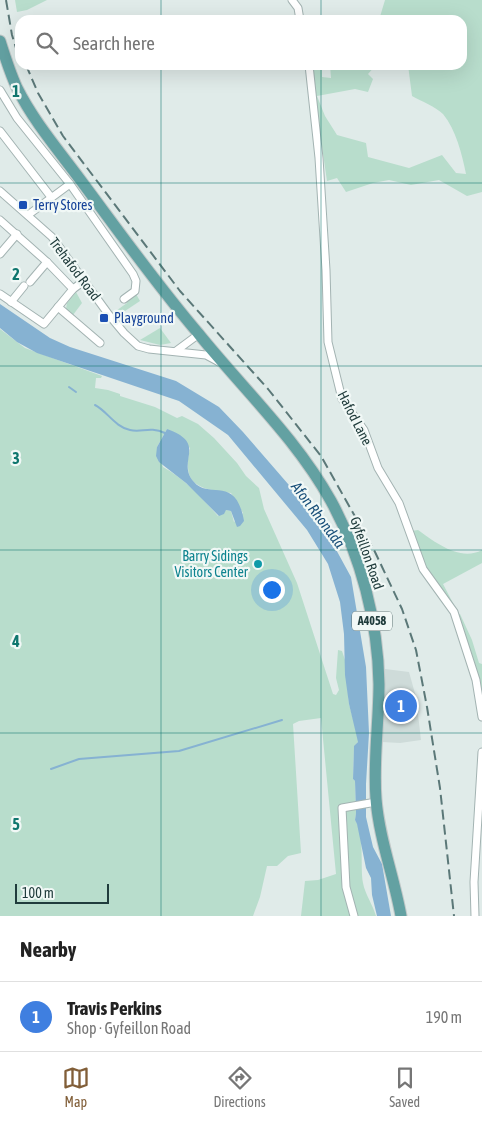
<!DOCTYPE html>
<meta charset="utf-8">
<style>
body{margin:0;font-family:"Asap Condensed",sans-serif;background:#f2f2f2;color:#222}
.scale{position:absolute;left:15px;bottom:12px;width:94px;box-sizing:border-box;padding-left:5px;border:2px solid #203c3c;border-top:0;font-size:14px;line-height:18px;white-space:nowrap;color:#203c3c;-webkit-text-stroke:4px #f1f8f6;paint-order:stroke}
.you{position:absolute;left:271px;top:589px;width:18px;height:18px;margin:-12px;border:4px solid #fff;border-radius:50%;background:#1a73e8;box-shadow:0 0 0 8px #1a73e833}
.badge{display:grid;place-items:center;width:32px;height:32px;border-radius:50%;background:#815e38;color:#fff;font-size:16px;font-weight:700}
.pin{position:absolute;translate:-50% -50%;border:2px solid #fff;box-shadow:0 1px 5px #0006}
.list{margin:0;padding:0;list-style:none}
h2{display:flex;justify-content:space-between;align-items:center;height:65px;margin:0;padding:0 20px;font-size:21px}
h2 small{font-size:16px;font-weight:400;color:#767676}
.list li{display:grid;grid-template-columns:32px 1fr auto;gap:15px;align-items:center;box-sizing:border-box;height:70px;padding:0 20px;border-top:1px solid #e0e0e0}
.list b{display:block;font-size:19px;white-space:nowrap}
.list p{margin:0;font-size:16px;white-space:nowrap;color:#767676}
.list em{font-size:16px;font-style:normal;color:#767676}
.icon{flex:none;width:28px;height:28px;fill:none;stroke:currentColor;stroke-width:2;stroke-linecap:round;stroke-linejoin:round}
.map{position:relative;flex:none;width:482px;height:916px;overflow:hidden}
.search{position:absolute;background:#fff;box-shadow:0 5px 20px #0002;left:15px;right:15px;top:15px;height:55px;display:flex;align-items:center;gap:12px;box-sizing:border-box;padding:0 18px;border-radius:15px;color:#767676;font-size:19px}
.sheet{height:135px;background:#fff}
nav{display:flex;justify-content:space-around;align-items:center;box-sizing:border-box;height:70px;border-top:1px solid #e0e0e0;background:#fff;font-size:14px;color:#767676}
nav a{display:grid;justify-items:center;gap:2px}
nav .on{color:#815e38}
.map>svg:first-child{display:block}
.built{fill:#cedbd9}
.green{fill:#b8ddcc;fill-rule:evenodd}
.water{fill:#86b2d2}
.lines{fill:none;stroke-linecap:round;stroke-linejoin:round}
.stream{stroke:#86b2d2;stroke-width:2}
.street-casing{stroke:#a3b3b2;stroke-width:9}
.primary-casing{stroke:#c1c8c8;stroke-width:13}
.street{stroke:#fff;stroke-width:7}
.primary{stroke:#63a1a2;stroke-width:11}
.rail{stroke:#5b7878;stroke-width:2;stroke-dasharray:10 5;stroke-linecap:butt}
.grid{fill:none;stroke:#0f766e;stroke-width:1;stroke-opacity:0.55}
.transit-dot{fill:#1a4fb4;stroke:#f1f8f6;stroke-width:2}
.culture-dot{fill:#0f9aa8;stroke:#f1f8f6;stroke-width:2}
.labels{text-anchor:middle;stroke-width:4.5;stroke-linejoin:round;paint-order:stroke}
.shield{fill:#f1f8f6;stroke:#5f7474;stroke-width:1}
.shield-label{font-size:12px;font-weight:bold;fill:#203c3c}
.transit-label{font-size:14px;fill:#164399;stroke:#f1f8f6;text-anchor:start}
.street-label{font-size:14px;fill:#203c3c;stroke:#f1f8f6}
.culture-label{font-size:14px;fill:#0d838f;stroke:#f1f8f6;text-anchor:end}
.water-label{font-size:15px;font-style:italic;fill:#194f79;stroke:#f1f8f6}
.grid-label{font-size:16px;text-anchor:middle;font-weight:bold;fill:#0f766e;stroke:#f1f8f6;stroke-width:4.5;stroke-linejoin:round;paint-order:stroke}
</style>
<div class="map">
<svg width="482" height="916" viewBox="0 0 482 916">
<rect width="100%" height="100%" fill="#e0ebe9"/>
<polygon class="built" points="385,669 409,672 416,697 421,740 400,743 382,742 385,701"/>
<g class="green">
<polygon points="15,0 47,0 27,10 17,12"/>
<path d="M 385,0 L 482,0 L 482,192 L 467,196 L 439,180 L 411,185 L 389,180 L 373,183 L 346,192 L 337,178 L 327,181 L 310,65 L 322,65 L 322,77 L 331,78 L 330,65 L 376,65 L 368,74 L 373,79 L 368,92 L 355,89 L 317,96 L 325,116 L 337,135 L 366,143 L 368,157 L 409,168 L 442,155 L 456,173 L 466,174 C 462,154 456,130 443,114 C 436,107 421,101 412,96 L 408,65 L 462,65 L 462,20 L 379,20 Z"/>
<polygon points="76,292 82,303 73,315 66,309 67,303"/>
<polygon points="136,294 140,301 116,317 113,313 127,303 126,301"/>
<polygon points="160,328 171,343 160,345 140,340"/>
<path d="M 0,329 L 25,348 L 102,376 L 101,378 L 96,378 L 95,388 L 108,390 L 120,394 L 120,396 L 155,407 L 177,418 L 182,416 L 198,424 L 214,438 L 237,463 L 246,476 L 259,488 L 264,509 L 297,583 L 333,694 L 336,695 L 339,690 L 336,678 L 338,650 L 342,651 L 345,660 L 349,704 L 358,737 L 358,742 L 354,747 L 353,779 L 355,781 L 356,813 L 355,820 C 365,834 360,865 363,883 C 365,894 373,905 376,916 L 301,916 L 305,881 L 318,880 L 336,874 L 321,718 L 299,721 L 293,724 L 301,853 L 288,856 L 277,866 L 267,866 L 260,897 L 253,916 L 0,916 ZM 167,429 L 190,448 C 189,454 187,461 188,468 C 189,490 214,490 231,493 L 243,513 L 234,522 L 231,511 L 226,510 L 218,516 C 202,498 185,479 163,467 L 157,447 Z"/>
<path d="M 418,530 C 435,542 460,562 482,550 L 482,563 L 443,584 L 454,605 L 452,607 L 428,574 L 411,531 Z"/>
<polygon points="460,614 472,640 479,663 482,664 482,708 457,615"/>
</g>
<g class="water">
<polygon points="0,304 50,338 70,347 176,381 219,407 243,432 321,522 351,577 366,667 369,733 366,784 366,817 373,847 382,864 391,916 377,916 372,895 371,878 366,868 357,824 355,820 356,813 355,781 353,779 354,746 358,742 349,704 345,675 344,634 340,602 328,564 307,530 228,435 179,401 37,353 17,342 0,328"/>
<path d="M 167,429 C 209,444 175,461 194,482 C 209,500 236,474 244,521 L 240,526 L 237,527 L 231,511 L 226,510 L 224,514 L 219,516 L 186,483 L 159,462 L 156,456 L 157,447 Z"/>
</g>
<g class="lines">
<g class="stream">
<polyline points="69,387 76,392"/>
<path d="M 95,405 C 107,411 115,427 130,430 C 142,433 149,426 165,433"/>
<polyline points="51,769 79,759 179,751 282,720"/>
</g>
<defs>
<g id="street">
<polyline points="292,0 298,8 300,20"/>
<polyline points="309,65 319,158 326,270 328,342 342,399 364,430 378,468 399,503 423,569 454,612 476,680 482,717"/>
<polyline points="0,90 17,118 70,184 133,274 136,281 135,291 124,299"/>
<polyline points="0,131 51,197"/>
<polyline points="0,191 52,237 109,315 124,333 138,346 149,349 206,355 219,362"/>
<polyline points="28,215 70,184"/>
<polyline points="0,220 47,262 73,289"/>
<polyline points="0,254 17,234"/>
<polyline points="30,282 47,262"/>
<polyline points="0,294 44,324 73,289 84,281"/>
<polyline points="11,302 24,286"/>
<polyline points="58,307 100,343"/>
<polyline points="176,351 199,334"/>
<polyline points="354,916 346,887 342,808 376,802"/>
<polyline points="475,916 474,882 482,752"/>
</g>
<path id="primary" d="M 0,41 C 5,57 10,73 17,88 C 34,122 60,152 82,182 C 120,233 157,285 198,333 C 243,389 296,438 331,501 C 361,556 378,622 379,684 C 379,722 373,760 376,799 C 379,838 394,877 401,916"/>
</defs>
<use href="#street" class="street-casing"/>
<use href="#primary" class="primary-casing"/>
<use href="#street" class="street"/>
<use href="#primary" class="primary"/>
<g class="rail">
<polyline points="6,0 12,35 20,61"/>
<polyline points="26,65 38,93 63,136 180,291 268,389 321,456 375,552 402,609 416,650 427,707 440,788 454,916"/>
</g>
</g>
<path class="grid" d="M 161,0 L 161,20M 321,0 L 321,20M 161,65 L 161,916M 321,65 L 321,916M 0,183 L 482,183M 0,366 L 482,366M 0,550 L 482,550M 0,733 L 482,733"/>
<g class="transit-dot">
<rect x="18" y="200" width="10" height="10" rx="2.5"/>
<rect x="99" y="313" width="10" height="10" rx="2.5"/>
</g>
<circle class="culture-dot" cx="258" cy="564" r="5"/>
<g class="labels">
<rect class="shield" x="352" y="611.5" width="40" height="19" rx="4"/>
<g class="shield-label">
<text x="372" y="625">A4058</text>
</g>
<g class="transit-label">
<text x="33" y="210">Terry Stores</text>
<text x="114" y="323">Playground</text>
</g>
<g class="street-label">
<text transform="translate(75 269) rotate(53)" y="5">Trehafod Road</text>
<text transform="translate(355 418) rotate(63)" y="5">Hafod Lane</text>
<text transform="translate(367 553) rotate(71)" y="5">Gyfeillon Road</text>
</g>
<g class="culture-label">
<text x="248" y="561">Barry Sidings<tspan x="248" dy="16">Visitors Center</tspan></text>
</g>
<g class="water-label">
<text transform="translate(318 515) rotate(53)" y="5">Afon Rhondda</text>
</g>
</g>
<g class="grid-label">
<text x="16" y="97">1</text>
<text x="16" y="280">2</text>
<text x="16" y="464">3</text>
<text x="16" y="647">4</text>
<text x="16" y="830">5</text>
</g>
</svg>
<div class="scale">100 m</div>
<div class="you"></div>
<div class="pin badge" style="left:401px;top:706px;background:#3f7fe0">1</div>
<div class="search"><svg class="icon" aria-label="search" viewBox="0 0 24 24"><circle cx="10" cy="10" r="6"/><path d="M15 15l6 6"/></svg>Search here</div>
</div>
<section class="sheet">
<h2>Nearby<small></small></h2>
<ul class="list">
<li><span class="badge" style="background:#3f7fe0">1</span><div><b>Travis Perkins</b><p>Shop · Gyfeillon Road</p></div><em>190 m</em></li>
</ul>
</section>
<nav>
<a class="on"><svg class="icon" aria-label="map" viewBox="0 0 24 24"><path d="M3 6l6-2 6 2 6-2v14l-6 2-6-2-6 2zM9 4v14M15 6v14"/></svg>Map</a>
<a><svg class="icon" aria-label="directions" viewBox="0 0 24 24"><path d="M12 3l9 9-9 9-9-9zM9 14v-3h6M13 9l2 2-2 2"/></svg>Directions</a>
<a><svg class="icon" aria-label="saved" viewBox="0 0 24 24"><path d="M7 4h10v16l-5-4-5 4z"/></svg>Saved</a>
</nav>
